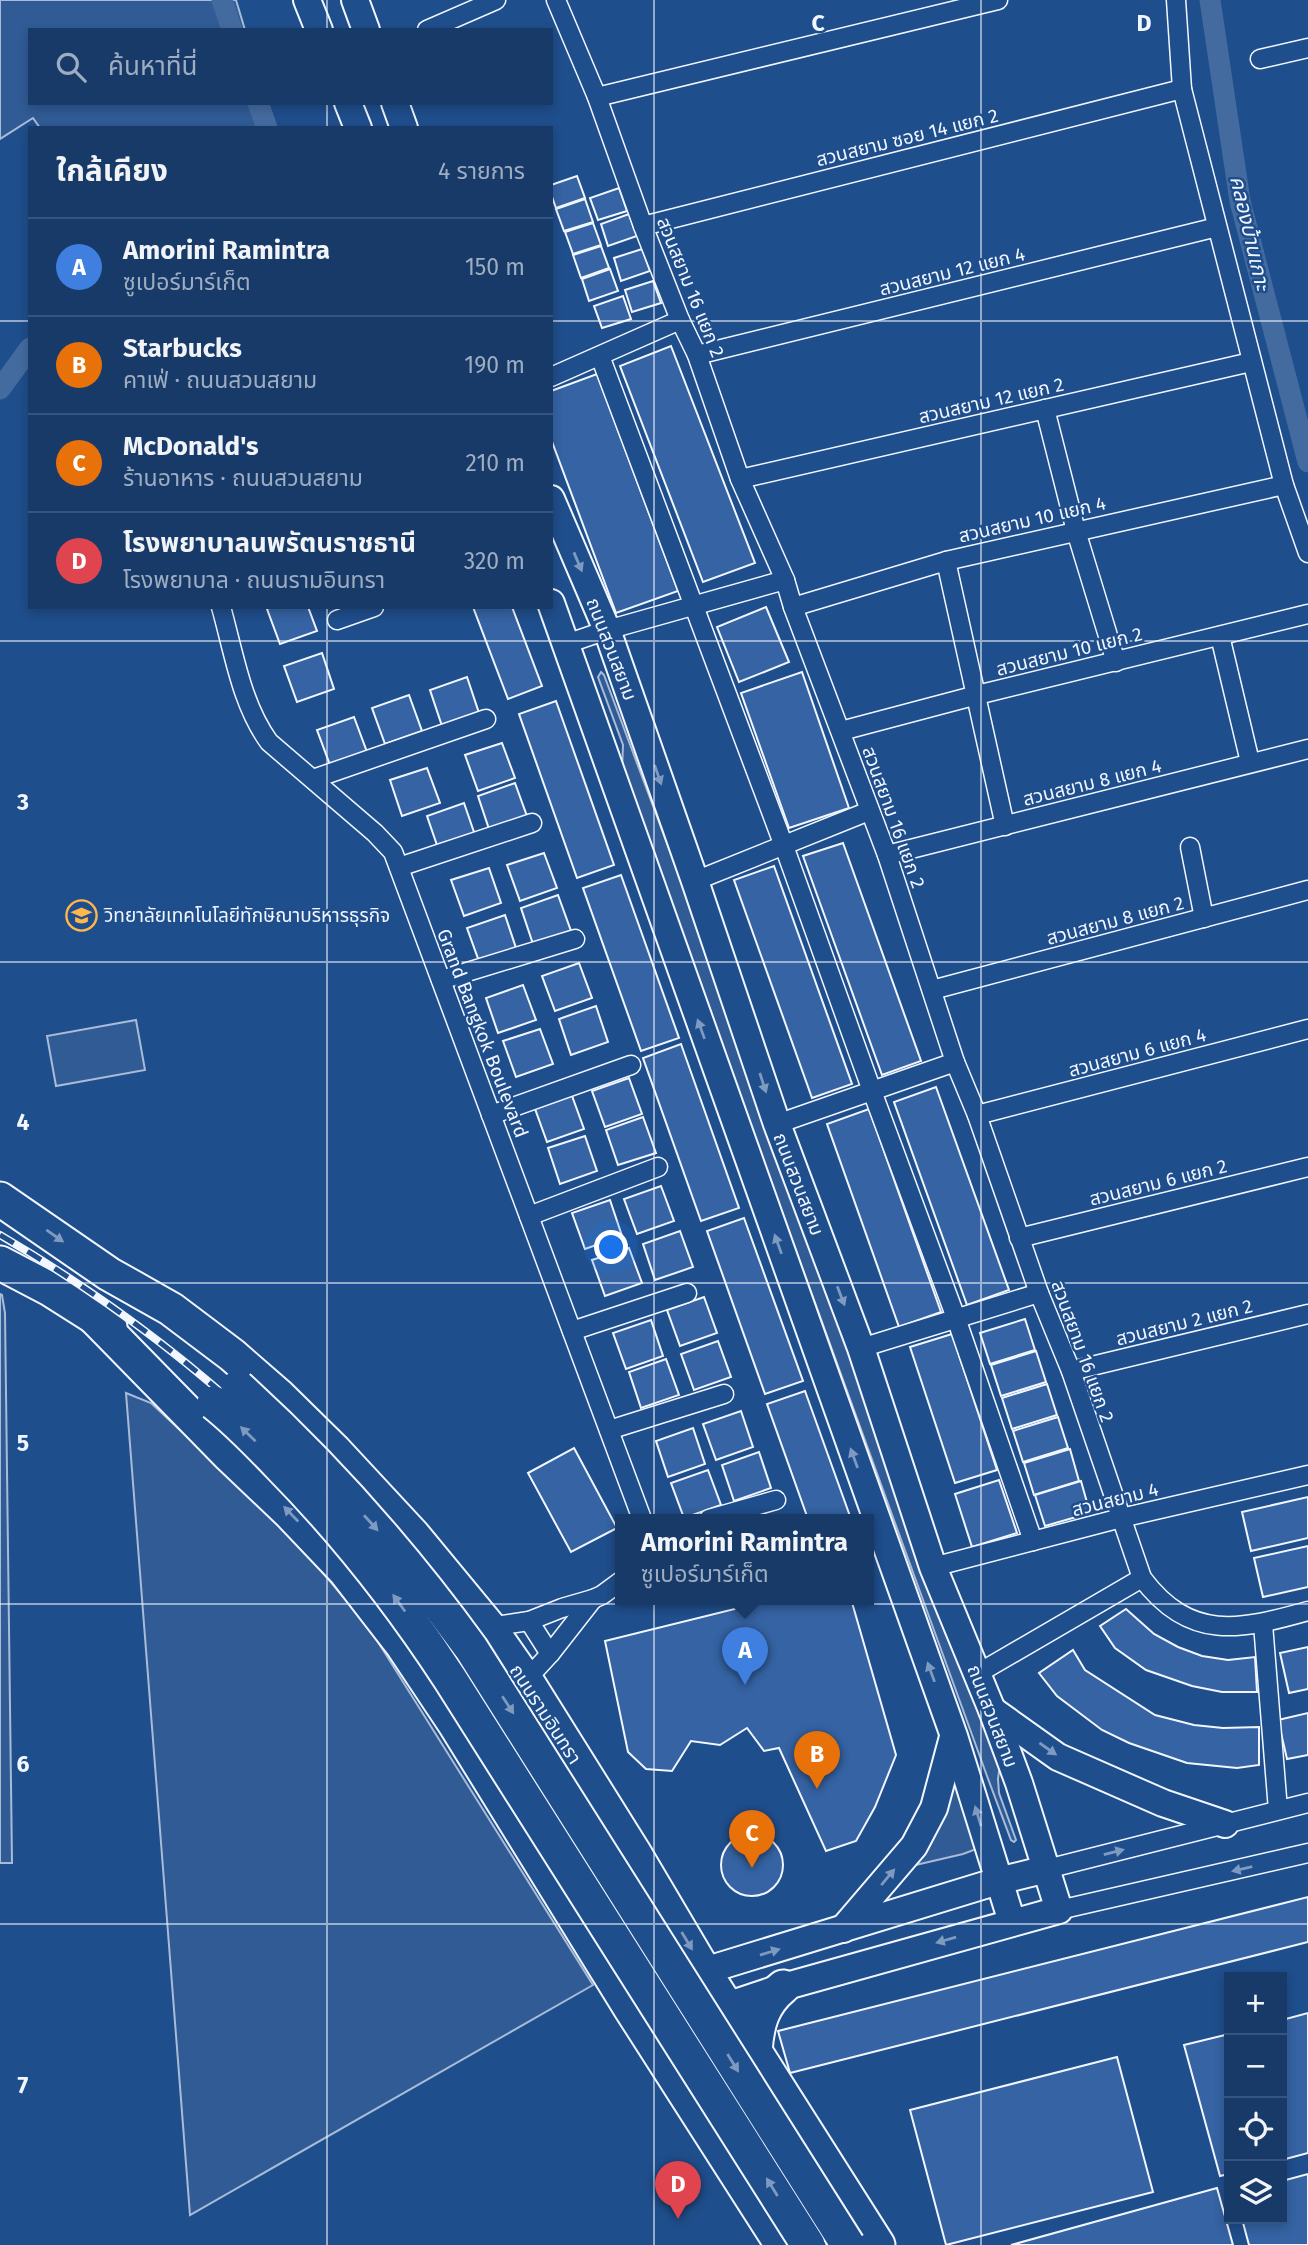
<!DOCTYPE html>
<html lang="th">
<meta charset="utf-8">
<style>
body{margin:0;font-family:"Fira Sans","Noto Sans Thai",sans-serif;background:#244571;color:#f1f3f6}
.controls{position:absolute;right:21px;bottom:21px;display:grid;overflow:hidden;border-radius:0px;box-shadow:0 4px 10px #0003}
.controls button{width:63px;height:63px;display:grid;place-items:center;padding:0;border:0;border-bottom:2px solid #36547d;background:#173a69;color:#f1f3f6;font:35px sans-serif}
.you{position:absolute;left:612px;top:1248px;width:24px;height:24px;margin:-18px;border:5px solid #fff;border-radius:50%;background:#1a73e8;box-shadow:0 0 0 10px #1a73e833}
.badge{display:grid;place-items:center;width:46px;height:46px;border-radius:50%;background:#ffb74d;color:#fff;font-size:23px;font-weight:700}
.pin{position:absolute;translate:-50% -58px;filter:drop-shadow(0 2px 4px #0008)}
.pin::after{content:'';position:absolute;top:37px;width:24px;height:21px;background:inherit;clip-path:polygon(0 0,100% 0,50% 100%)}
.popup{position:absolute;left:615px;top:1514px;width:259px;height:91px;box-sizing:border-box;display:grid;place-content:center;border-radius:0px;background:#173a69;filter:drop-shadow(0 2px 5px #0005);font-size:23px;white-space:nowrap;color:#9eadc0}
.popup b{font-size:26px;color:#f1f3f6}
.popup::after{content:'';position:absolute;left:50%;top:100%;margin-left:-14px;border:14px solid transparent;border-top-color:#173a69}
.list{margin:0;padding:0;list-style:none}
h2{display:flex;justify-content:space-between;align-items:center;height:91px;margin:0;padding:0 28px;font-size:30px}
h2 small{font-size:23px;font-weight:400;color:#9eadc0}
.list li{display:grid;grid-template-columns:46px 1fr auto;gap:21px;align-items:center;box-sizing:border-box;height:98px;padding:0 28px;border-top:2px solid #36547d}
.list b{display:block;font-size:26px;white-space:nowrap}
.list p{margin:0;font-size:23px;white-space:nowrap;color:#9eadc0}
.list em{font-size:23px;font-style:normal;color:#9eadc0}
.icon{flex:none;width:38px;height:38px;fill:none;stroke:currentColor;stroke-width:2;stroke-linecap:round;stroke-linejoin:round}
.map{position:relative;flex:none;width:1308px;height:2245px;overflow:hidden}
.search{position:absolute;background:#173a69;box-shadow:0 4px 10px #0003;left:28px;top:28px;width:525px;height:77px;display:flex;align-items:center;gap:18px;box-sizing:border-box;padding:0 24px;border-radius:0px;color:#9eadc0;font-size:26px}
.panel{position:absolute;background:#173a69;box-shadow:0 4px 10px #0003;left:28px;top:126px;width:525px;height:483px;border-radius:0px}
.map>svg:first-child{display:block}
.built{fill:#305b95;stroke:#a8bbd7;stroke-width:2}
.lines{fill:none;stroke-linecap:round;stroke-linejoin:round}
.canal{stroke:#446ba0;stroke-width:21}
.building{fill:#3563a3;stroke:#f2f6ff;stroke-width:2}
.street-casing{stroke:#f2f6ff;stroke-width:21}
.secondary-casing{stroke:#f2f6ff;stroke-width:30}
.highway-casing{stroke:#f2f6ff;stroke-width:37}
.street{stroke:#1f4e8c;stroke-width:18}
.secondary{stroke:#1f4e8c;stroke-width:26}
.highway{stroke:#1f4e8c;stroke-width:33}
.rail-casing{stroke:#f2f6ff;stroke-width:8}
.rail{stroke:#1f4e8c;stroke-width:5;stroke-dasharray:16;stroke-linecap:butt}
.highway-bridge-casing{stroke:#f2f6ff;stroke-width:37;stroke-linecap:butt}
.highway-bridge{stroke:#1f4e8c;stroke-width:33}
.oneway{fill:#7e9ac0}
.grid{fill:none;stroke:#f2f6ff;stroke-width:2;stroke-opacity:0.55}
.labels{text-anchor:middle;stroke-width:5;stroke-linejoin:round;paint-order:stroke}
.street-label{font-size:19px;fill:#f2f6ff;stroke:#1f4e8c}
.poi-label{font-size:19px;fill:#f2f6ff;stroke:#1f4e8c;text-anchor:start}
.water-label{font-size:21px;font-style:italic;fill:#f2f6ff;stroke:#1f4e8c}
.grid-label{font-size:23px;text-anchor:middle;font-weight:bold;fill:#f2f6ff;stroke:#1f4e8c;stroke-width:5;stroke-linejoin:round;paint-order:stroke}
</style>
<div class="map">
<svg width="1308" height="2245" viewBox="0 0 1308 2245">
<rect width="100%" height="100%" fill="#1f4e8c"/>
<g class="built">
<polygon points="0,0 236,0 245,30 30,30 30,103 268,103 276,128 40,128 33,118 0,139"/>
<polygon points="601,672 604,675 674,862 799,1217 1000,1764 998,1779 999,1793 1016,1840 1014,1842 1011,1840 987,1776 622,772 623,745 598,677"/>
<polygon points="136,1020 145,1070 56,1086 47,1036"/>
<polygon points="0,1294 2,1295 5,1313 12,1863 0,1863"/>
<polygon points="126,1393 151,1403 284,1527 368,1626 593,1985 190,2215"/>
<polygon points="955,1779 979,1848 963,1854 907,1867"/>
</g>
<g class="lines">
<g class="canal">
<polyline points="222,0 232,30"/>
<polyline points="1210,0 1240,201 1308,462"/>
<polyline points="258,103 267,128"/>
<polyline points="0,389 30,348"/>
</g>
</g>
<g class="building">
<polygon points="577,176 585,198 556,208 551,194 551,185"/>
<polygon points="619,188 627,211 598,220 590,198"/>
<polygon points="585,199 593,222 564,231 556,209"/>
<polygon points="629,214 637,236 608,246 601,224"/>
<polygon points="593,223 601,245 573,254 565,232"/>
<polygon points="601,246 609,268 581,278 573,255"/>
<polygon points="642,249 650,271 621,281 614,258"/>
<polygon points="610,269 618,291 589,301 582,279"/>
<polygon points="653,281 661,303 632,312 625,290"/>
<polygon points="623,296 631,319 602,328 594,306"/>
<polygon points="671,346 755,563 703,582 620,366"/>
<polygon points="597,374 678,591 616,613 551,439 551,391"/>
<polygon points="271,607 308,607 317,631 280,644 267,609"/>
<polygon points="473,607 512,607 542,686 508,699"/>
<polygon points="766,607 789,662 739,682 717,627"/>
<polygon points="322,653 334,689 297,702 284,666"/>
<polygon points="802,672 849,808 789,828 741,693"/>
<polygon points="467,677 479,713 442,726 430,690"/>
<polygon points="409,695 422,731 385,744 372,708"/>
<polygon points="556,701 614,865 577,878 519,714"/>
<polygon points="354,717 367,752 330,765 317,730"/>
<polygon points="502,743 515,778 478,791 465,755"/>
<polygon points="427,768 440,803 402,816 390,780"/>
<polygon points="515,783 528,819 490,832 478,796"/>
<polygon points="464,803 476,838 439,851 427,816"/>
<polygon points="843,843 921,1061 882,1075 803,856"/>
<polygon points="544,853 557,888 520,901 507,865"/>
<polygon points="774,866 852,1084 812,1098 734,880"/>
<polygon points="489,868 501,903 464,916 451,880"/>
<polygon points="621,875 679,1038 641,1051 583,888"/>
<polygon points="558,895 571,931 533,944 521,908"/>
<polygon points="505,915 517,951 480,964 467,928"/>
<polygon points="579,963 592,998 555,1011 542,976"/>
<polygon points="523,985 536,1020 498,1033 486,998"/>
<polygon points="596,1006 608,1042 571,1055 559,1019"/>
<polygon points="540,1029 553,1064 516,1077 503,1041"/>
<polygon points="681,1044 739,1208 701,1221 643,1058"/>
<polygon points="629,1078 642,1114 605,1127 592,1091"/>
<polygon points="936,1087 1009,1290 967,1305 894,1102"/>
<polygon points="571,1093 584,1129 547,1142 534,1106"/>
<polygon points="869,1109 941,1312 899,1327 827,1124"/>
<polygon points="643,1117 656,1153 618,1165 606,1130"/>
<polygon points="585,1136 597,1171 560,1184 548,1148"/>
<polygon points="661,1186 674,1221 637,1234 624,1199"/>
<polygon points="610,1200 622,1236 585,1249 572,1213"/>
<polygon points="744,1218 803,1381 765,1394 707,1231"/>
<polygon points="680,1231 693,1267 655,1280 643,1244"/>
<polygon points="629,1248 642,1283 605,1296 592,1260"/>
<polygon points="704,1297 717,1333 680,1346 667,1310"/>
<polygon points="1025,1319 1035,1350 990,1364 980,1333"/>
<polygon points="651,1320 663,1356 626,1369 613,1333"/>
<polygon points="952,1334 997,1470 955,1483 910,1347"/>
<polygon points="718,1341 731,1377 694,1390 681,1354"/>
<polygon points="1036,1351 1046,1382 1001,1396 991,1365"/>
<polygon points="666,1359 679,1395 641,1408 629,1372"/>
<polygon points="1047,1384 1057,1415 1012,1429 1002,1398"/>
<polygon points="805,1391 851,1519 808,1519 767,1404"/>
<polygon points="741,1411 753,1447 716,1460 703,1424"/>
<polygon points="1058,1417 1068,1448 1023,1462 1013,1431"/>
<polygon points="693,1428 705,1464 668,1477 656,1441"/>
<polygon points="574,1448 617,1528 571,1552 528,1473"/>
<polygon points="1070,1449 1079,1481 1034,1495 1024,1463"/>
<polygon points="759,1452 771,1488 734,1501 722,1465"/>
<polygon points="708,1470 721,1505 684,1518 671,1483"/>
<polygon points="999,1480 1017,1533 972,1547 955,1494"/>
<polygon points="1081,1481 1090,1513 1045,1526 1035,1495"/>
<polygon points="1308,1497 1308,1538 1251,1551 1242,1512"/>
<polygon points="1308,1546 1308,1587 1263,1597 1254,1558"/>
<polygon points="775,1599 851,1599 896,1755 875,1807 856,1841 826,1851 779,1748 764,1751 747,1728 720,1745 691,1741 672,1771 646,1769 628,1752 605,1641"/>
<polygon points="1126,1609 1154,1634 1178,1647 1202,1656 1228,1660 1255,1657 1257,1692 1222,1692 1192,1686 1146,1670 1115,1648 1100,1626"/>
<polygon points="1308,1647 1308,1689 1289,1693 1280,1653"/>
<polygon points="1073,1650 1085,1670 1155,1715 1194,1725 1223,1728 1259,1727 1259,1765 1237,1768 1187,1763 1129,1743 1102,1730 1057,1696 1039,1673"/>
<polygon points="1308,1713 1308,1755 1287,1759 1278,1720"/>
<circle cx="752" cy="1865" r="31"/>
<polygon points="1308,1897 1308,1942 790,2073 778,2031"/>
<polygon points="1308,2013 1308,2153 1282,2160 1282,2020"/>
<polygon points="1229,2034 1229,2174 1220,2176 1184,2045"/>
<polygon points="1117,2057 1153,2192 946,2245 910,2110"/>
<polygon points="1308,2174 1308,2245 1249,2245 1242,2219 1282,2219 1282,2181"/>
<polygon points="1217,2188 1233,2245 1011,2245"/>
</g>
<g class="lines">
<defs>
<g id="street">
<path d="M 556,0 L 597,97 L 643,226 L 680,320 L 697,355 L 740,479 L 785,580 L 793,607 L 887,855 L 955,1062 L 977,1115 L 1039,1293 L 1071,1371 L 1142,1578 C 1190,1642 1240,1630 1308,1611"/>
<polyline points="1176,0 1182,89 1284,485 1308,553"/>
<polyline points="427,30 496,0"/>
<polyline points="1260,59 1308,48"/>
<polyline points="597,97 998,0"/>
<polyline points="643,226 1182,89"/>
<polyline points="697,355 1217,227"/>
<polyline points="600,356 784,846 872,1091 956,1318 1033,1541"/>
<polyline points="551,377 680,320"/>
<polyline points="1045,409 1076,531 1116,662"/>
<polyline points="740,479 1251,362"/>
<polyline points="946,561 1005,826"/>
<path d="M 221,607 C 234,653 241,703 269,742 L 375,833 L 393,852 L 642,1519"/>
<polyline points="793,607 946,561 1284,485"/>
<polyline points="337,620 374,607"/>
<polyline points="1220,636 1250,762"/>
<polyline points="566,644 607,630 785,580"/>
<polyline points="841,731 977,695 1308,614"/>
<polyline points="313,779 486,719"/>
<polyline points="1190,847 1204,918"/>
<polyline points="887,855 1308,749"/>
<polyline points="399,867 532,823"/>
<polyline points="695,881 869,811"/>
<polyline points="441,980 575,939"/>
<polyline points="932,990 1308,890"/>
<polyline points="491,1115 631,1065"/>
<polyline points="977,1115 1308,1029"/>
<polyline points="777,1124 955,1062"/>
<polyline points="529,1216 658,1167"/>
<polyline points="1019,1238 1308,1167"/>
<polyline points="572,1331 687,1293"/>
<polyline points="861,1348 1039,1293"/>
<polyline points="1071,1371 1308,1314"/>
<polyline points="609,1430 724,1394"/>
<polyline points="709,1519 776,1500"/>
<polyline points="933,1567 1121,1518 1308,1475"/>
<polyline points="529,1621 550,1654"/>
<polyline points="1263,1624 1278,1810"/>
<polyline points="489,1627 529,1621 562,1608 593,1599 602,1595 621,1581"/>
<polyline points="977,1674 1142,1578"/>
<polyline points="526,1680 550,1654 593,1599"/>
<polyline points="1047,1869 1308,1803"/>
<polyline points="1059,1910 1308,1853"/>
</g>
<g id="secondary">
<polyline points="307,0 319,30"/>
<polyline points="355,0 366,30"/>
<polyline points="348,103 358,128"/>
<polyline points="395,103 404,128"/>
<polyline points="551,499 607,630 695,881 777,1124 861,1348 933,1567 992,1710 1019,1783 1059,1910 783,1987 726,2006 711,2014"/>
<polyline points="551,603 954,1736 1012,1922"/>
<polyline points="992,1710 1058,1757 1163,1803 1225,1824"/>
<polyline points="843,1929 914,1846 934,1808 953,1737"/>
<polyline points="688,1979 704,1971 998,1881 1047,1869"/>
</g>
<g id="highway">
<polyline points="0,1199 109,1274 171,1309 232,1355 279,1396 335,1451 413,1535 489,1627 526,1680 633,1851 704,1971 878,2245"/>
<polyline points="0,1263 50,1289 110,1327"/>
<polyline points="92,1315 228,1454 289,1512 345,1571 403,1646 455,1724 631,2009 782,2245"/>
<path d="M 755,2051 C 757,2025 762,2004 783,1987"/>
</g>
</defs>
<use href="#street" class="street-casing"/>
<use href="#secondary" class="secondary-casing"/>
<use href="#highway" class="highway-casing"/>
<use href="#street" class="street"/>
<use href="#secondary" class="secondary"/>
<use href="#highway" class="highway"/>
<defs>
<path id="rail" d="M 0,1235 C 99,1293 193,1362 275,1442 C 318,1483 358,1529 396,1576 C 435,1623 468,1676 502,1728 L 825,2245"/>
</defs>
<use href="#rail" class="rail-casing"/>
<use href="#rail" class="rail"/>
<defs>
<g id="highway-bridge">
<path d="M 238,1387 C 325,1466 402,1553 471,1648 L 848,2245"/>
<path d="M 214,1403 C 238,1422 259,1444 280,1466 C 344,1531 400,1602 450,1679 L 808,2245"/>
</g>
</defs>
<use href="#highway-bridge" class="highway-bridge-casing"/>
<use href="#highway-bridge" class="highway-bridge"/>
</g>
<defs><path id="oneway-solid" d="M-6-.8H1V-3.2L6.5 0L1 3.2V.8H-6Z" transform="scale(1.75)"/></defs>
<g class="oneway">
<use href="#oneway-solid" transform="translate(578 562) rotate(67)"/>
<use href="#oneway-solid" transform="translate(658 775) rotate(71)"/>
<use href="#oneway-solid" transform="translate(701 1029) rotate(-110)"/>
<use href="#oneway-solid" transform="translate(763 1083) rotate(72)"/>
<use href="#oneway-solid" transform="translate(55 1236) rotate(35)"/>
<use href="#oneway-solid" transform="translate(778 1244) rotate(-110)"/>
<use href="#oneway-solid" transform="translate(841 1296) rotate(69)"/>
<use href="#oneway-solid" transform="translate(248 1434) rotate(-136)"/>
<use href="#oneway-solid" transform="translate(854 1458) rotate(-110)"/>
<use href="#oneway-solid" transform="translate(291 1514) rotate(-134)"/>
<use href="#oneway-solid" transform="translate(371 1523) rotate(48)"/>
<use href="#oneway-solid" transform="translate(399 1603) rotate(-126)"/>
<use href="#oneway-solid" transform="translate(931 1672) rotate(-110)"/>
<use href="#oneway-solid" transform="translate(508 1705) rotate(57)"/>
<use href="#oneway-solid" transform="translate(1048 1749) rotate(35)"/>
<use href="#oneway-solid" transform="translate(978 1816) rotate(-107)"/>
<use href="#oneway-solid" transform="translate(1114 1852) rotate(-14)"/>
<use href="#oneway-solid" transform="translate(1242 1869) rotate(167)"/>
<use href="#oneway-solid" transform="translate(888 1877) rotate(-50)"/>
<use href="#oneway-solid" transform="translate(946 1940) rotate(164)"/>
<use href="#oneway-solid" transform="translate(687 1941) rotate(59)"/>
<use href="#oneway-solid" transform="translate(770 1952) rotate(-17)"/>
<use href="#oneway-solid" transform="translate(733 2063) rotate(58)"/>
<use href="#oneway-solid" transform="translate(772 2187) rotate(-122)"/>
</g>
<path class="grid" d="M 327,0 L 327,30M 654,0 L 654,2245M 981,0 L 981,2245M 327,103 L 327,128M 0,321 L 30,321M 551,321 L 1308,321M 327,607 L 327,2245M 0,641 L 1308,641M 0,962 L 1308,962M 0,1283 L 1308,1283M 0,1604 L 1308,1604M 0,1924 L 1308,1924"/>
<defs>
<symbol id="university-ring" viewBox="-11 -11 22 22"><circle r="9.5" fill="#1f4e8c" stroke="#ffb74d" stroke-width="1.5"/><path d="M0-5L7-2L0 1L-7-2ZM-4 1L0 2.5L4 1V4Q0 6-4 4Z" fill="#ffb74d"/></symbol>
</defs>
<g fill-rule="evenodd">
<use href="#university-ring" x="64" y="898" width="35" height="35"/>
</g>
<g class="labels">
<g class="street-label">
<text transform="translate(907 137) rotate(-14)" y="7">สวนสยาม ซอย 14 แยก 2</text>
<text transform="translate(952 271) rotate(-14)" y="7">สวนสยาม 12 แยก 4</text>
<text transform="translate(691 287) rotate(68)" y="7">สวนสยาม 16 แยก 2</text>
<text transform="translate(991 400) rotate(-13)" y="7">สวนสยาม 12 แยก 2</text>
<text transform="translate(1032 519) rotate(-13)" y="7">สวนสยาม 10 แยก 4</text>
<text transform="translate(612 649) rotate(69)" y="7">ถนนสวนสยาม</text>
<text transform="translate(1069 651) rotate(-14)" y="7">สวนสยาม 10 แยก 2</text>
<text transform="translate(1092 782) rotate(-14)" y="7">สวนสยาม 8 แยก 4</text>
<text transform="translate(894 817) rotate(70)" y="7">สวนสยาม 16 แยก 2</text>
<text transform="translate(1115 920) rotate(-15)" y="7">สวนสยาม 8 แยก 2</text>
<text transform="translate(483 1033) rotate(69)" y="7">Grand Bangkok Boulevard</text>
<text transform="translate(1137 1052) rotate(-15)" y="7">สวนสยาม 6 แยก 4</text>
<text transform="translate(1158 1182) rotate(-14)" y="7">สวนสยาม 6 แยก 2</text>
<text transform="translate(799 1184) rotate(69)" y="7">ถนนสวนสยาม</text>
<text transform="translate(1184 1322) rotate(-14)" y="7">สวนสยาม 2 แยก 2</text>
<text transform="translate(1083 1351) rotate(70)" y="7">สวนสยาม 16 แยก 2</text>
<text transform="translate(1115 1499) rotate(-14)" y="7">สวนสยาม 4</text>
<text transform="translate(546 1714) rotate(57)" y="7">ถนนรามอินทรา</text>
<text transform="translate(993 1716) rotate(69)" y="7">ถนนสวนสยาม</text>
</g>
<g class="poi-label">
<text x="104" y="922">วิทยาลัยเทคโนโลยีทักษิณาบริหารธุรกิจ</text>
</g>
<g class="water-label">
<text transform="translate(1250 233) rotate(77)" y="7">คลองบ้านเกาะ</text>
</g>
</g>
<g class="grid-label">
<text x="818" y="31">C</text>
<text x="1144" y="31">D</text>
<text x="23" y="810">3</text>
<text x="23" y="1130">4</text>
<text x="23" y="1451">5</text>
<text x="23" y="1772">6</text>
<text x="23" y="2093">7</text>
</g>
</svg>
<div class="controls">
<button>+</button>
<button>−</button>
<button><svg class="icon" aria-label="locate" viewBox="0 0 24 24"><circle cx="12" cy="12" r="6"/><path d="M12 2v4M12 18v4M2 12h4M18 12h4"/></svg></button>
<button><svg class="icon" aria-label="layers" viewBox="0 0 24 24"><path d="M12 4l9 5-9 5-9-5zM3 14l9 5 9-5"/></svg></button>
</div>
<div class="you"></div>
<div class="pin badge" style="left:745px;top:1685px;background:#3f7fe0">A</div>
<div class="popup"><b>Amorini Ramintra</b>ซูเปอร์มาร์เก็ต</div>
<div class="pin badge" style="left:817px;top:1789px;background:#e8710a">B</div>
<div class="pin badge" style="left:752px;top:1868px;background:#e8710a">C</div>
<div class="pin badge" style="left:678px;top:2219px;background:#e0444e">D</div>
<div class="search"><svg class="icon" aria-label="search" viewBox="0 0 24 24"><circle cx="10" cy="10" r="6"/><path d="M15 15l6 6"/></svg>ค้นหาที่นี่</div>
<section class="panel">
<h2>ใกล้เคียง<small>4 รายการ</small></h2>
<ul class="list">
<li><span class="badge" style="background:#3f7fe0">A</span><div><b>Amorini Ramintra</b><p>ซูเปอร์มาร์เก็ต</p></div><em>150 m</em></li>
<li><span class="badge" style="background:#e8710a">B</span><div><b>Starbucks</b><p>คาเฟ่ · ถนนสวนสยาม</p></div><em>190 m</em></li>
<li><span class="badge" style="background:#e8710a">C</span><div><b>McDonald's</b><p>ร้านอาหาร · ถนนสวนสยาม</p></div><em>210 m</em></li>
<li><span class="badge" style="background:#e0444e">D</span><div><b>โรงพยาบาลนพรัตนราชธานี</b><p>โรงพยาบาล · ถนนรามอินทรา</p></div><em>320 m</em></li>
</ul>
</section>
</div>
